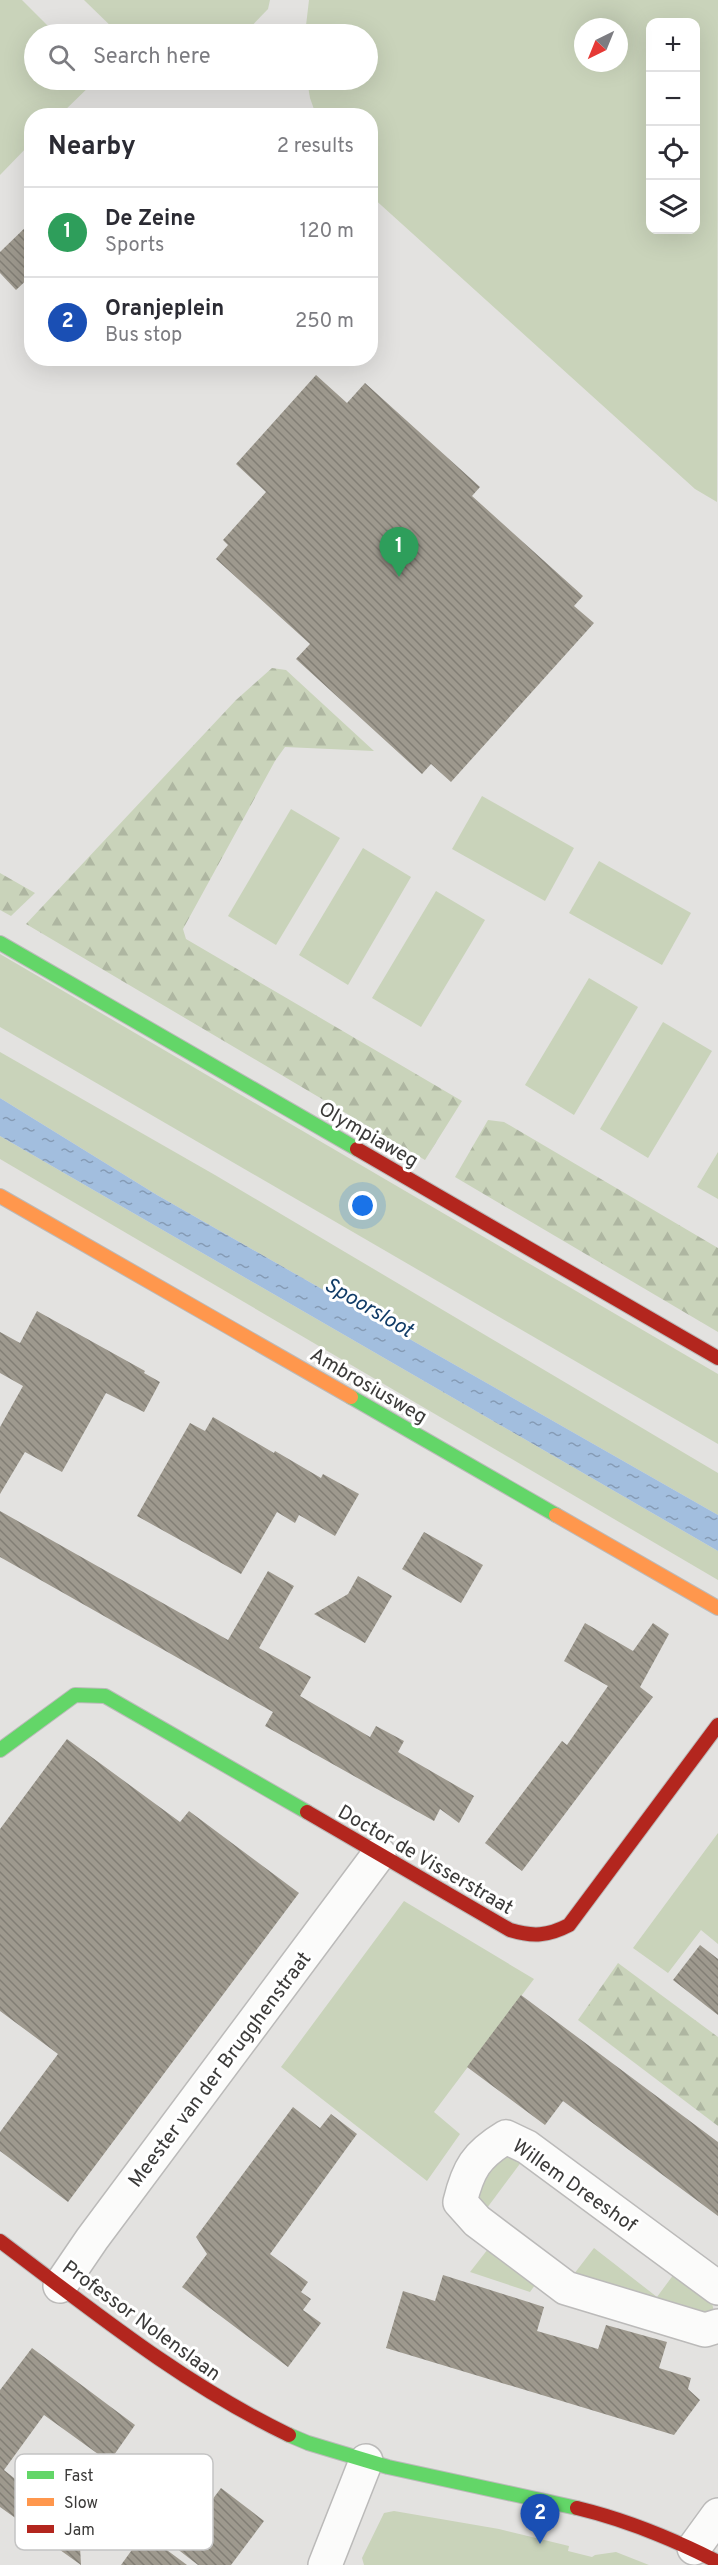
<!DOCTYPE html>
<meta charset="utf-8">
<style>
body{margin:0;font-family:Overpass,sans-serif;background:#f2f2f3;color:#2b2b33}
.controls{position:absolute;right:18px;top:18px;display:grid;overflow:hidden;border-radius:12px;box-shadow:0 6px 24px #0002}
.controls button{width:54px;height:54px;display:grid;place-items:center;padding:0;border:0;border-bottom:2px solid #e1e1e2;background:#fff;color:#2b2b33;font:30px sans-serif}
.compass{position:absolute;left:574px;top:18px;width:54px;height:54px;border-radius:50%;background:#fff;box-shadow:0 6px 24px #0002;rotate:223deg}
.you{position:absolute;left:363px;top:1206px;width:21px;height:21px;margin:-15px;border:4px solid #fff;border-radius:50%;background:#1a73e8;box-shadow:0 0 0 9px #1a73e833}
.badge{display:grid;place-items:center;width:39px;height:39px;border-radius:50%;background:#767573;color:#fff;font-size:20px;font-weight:700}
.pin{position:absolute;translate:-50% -50px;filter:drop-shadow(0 2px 3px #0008)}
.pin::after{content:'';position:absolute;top:32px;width:21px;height:18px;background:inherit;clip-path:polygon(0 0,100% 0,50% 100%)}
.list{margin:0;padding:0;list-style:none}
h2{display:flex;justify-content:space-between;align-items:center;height:78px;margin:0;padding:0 24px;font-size:26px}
h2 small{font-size:20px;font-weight:400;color:#7c7c81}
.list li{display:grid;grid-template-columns:39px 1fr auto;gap:18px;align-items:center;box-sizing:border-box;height:90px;padding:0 24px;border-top:2px solid #e1e1e2}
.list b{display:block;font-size:22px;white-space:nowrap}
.list p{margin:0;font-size:20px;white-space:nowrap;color:#7c7c81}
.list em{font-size:20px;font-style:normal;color:#7c7c81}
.icon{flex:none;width:33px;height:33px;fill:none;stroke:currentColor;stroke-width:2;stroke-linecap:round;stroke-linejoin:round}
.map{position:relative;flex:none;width:718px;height:2565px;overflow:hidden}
.search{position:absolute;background:#fff;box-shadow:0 6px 24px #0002;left:24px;top:24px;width:354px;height:66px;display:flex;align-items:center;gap:15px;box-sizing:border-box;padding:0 21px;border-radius:33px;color:#7c7c81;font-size:22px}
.panel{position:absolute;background:#fff;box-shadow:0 6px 24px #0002;left:24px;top:108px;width:354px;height:258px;border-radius:24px}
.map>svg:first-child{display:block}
.grass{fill:#c9d3ba;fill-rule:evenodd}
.forest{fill:url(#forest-firs)}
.water{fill:url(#water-ripples)}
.building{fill:url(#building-back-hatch);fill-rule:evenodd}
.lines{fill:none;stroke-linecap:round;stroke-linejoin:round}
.street-casing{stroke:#bbbab9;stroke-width:36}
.fast-casing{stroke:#bbbab9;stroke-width:16}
.slow-casing{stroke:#bbbab9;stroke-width:16}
.jam-casing{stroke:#bbbab9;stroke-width:16}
.street{stroke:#fbfbfa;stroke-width:33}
.fast{stroke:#63d668;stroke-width:14}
.slow{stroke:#ff974d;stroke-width:14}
.jam{stroke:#b3261e;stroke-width:14}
.labels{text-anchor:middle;stroke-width:6;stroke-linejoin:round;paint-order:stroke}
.street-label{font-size:20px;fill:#3b3a39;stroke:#fff}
.water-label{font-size:21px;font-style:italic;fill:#113c67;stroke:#fff}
.key{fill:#fff;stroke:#c4c4c4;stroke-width:1.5}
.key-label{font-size:16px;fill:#3b3a39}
</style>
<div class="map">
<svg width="718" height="2565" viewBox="0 0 718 2565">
<defs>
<pattern id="forest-firs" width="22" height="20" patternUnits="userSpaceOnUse" patternTransform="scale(1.5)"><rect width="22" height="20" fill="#c9d3ba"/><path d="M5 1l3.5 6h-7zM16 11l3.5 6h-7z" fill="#aeb6a1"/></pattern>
<pattern id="water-ripples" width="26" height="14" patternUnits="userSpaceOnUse" patternTransform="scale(1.5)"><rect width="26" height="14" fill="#a2bede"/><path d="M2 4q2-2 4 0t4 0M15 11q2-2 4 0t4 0" fill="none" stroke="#859bb5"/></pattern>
<pattern id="building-back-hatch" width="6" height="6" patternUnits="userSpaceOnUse" patternTransform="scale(1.5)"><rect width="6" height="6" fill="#9e998e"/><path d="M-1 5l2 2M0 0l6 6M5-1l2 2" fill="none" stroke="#827e75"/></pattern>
</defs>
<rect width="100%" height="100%" fill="#e3e2e0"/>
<g class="grass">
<polygon points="0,0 22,0 56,34 34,34 34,80 96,80 60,115 32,116 31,143 0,175"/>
<polygon points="84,0 270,0 268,9 244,34 119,34"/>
<path d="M 309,0 L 718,0 L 717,502 L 695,489 L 371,196 L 370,116 L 316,115 L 310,98 L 307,80 L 368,80 L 368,34 L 305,34 ZM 650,22 L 696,22 L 696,230 L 650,230 ZM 583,27 L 619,27 L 619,63 L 583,63 Z"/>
<polygon points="482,796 574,848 545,901 452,849"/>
<polygon points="291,809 340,838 276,945 228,916"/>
<polygon points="363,848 411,877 348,985 299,955"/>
<polygon points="599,861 691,913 662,965 569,913"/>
<polygon points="436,891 485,920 421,1027 372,998"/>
<polygon points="0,954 718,1374 718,1444 0,1027"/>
<polygon points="589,978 638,1007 574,1115 525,1085"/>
<polygon points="663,1022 712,1051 648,1158 600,1129"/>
<polygon points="0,1052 215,1175 718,1473 718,1515 157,1195 0,1098"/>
<polygon points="0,1136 718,1551 718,1580 0,1159"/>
<polygon points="718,1152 718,1199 697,1187"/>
<polygon points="718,1833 718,1944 701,1930 668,1973 633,1948"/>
<polygon points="404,1901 534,1979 434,2112 460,2134 427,2181 281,2067"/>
<polygon points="504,2156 522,2161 487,2208 478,2197 478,2187"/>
<polygon points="594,2248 657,2297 674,2274 712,2303 714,2312 710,2316 574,2274"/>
<polygon points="488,2249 535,2285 530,2292 470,2272"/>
<polygon points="394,2511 499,2529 569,2546 568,2551 592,2557 595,2555 616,2552 649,2565 364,2565 362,2558 384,2513"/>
</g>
<g class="forest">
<polygon points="272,668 286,670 374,751 285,747 275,761 183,929 186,939 462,1101 425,1160 26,924 236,700"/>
<polygon points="0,873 35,893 11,916 0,910"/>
<polygon points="488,1120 504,1122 718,1248 718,1332 455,1177"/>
<polygon points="618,1963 718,2037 718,2126 578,2020"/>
</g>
<polygon class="water" points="0,1098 157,1195 718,1515 718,1551 0,1136"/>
<g class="building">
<polygon points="32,221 32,275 16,290 0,273 0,252"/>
<polygon points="316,375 347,403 365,383 480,487 472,496 583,596 574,606 594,623 451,782 431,764 422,774 296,659 310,644 216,559 228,545 223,540 266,492 236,464"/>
<polygon points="37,1311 145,1371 144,1373 160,1382 144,1412 106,1393 62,1472 25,1452 0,1494 0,1427 23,1386 0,1373 0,1332 20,1343"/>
<polygon points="213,1417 274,1453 275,1451 321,1478 323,1474 359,1494 335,1536 299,1515 295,1523 277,1512 241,1574 137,1516 190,1423 205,1431"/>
<polygon points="0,1511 228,1640 268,1571 294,1586 259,1648 311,1677 300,1696 370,1737 376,1726 404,1741 398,1752 474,1796 459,1823 440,1809 434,1821 265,1726 273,1712 0,1557"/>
<polygon points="424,1532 483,1565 461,1603 402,1569"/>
<polygon points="358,1576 392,1596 365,1643 314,1614 348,1594"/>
<polygon points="585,1623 633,1651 653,1623 669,1634 640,1687 653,1697 522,1871 485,1843 562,1741 567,1745 608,1686 564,1661"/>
<polygon points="67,1739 180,1822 189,1811 299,1893 68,2202 0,2151 0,2132 58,2054 0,2011 0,1829"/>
<polygon points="700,1945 718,1959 718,2015 673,1980"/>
<polygon points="521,1995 718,2142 718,2216 563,2101 545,2125 467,2067"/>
<polygon points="293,2107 320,2128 331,2114 357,2134 270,2254 308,2282 301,2292 311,2299 303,2310 321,2323 288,2367 182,2287 207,2254 196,2237"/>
<polygon points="443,2275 544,2307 537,2331 568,2340 598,2349 606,2325 667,2342 659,2368 691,2378 688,2389 700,2400 674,2435 386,2348 403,2291 435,2301"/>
<path d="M 32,2348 L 135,2425 L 114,2455 L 127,2464 L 79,2528 L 81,2565 L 0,2507 L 0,2390 ZM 44,2415 L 98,2454 L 55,2511 L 4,2470 Z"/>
<polygon points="221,2488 264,2521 231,2565 198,2565 176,2548"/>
<polygon points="144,2533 187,2565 121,2565"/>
</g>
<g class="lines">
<defs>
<g id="street">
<polyline points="60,2286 92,2239 379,1854"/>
<path d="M 718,2288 L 527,2147 L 506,2137 C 476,2155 468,2169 460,2202 L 477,2221 L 566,2288 L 705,2330 L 718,2326"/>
<polyline points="694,2548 718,2515"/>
<polyline points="325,2565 366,2461"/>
</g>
<g id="fast">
<polyline points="0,943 357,1149"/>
<polyline points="351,1397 556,1515"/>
<polyline points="0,1750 75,1695 105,1696 307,1812"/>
<polyline points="289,2435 308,2443 388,2467 577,2508"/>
</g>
<g id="slow">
<polyline points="0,1196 351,1397"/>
<polyline points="556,1515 718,1608"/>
</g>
<g id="jam">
<polyline points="357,1149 718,1358"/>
<path d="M 307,1812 L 510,1930 C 533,1937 548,1936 569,1925 L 718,1725"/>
<path d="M 0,2241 C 93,2311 183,2384 289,2435"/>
<path d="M 577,2508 C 627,2520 673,2539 718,2562"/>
</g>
</defs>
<use href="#street" class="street-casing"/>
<use href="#fast" class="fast-casing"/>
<use href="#slow" class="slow-casing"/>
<use href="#jam" class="jam-casing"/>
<use href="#street" class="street"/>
<use href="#fast" class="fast"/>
<use href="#slow" class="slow"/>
<use href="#jam" class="jam"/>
</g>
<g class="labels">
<g class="street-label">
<text transform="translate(369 1134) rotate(30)" y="7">Olympiaweg</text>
<text transform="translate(369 1385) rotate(30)" y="7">Ambrosiusweg</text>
<text transform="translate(426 1859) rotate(30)" y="7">Doctor de Visserstraat</text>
<text transform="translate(219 2069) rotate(-53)" y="7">Meester van der Brugghenstraat</text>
<text transform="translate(575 2185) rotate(35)" y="7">Willem Dreeshof</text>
<text transform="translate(142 2320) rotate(36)" y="7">Professor Nolenslaan</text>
</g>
<g class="water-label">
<text transform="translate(369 1307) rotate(30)" y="7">Spoorsloot</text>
</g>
</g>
<rect x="15" y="2454" width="198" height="96" rx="9" class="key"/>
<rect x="27" y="2471" width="27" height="8" fill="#63d668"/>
<rect x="27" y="2498" width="27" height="8" fill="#ff974d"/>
<rect x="27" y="2525" width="27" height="8" fill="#b3261e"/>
<g class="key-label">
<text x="64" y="2481">Fast</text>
<text x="64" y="2508">Slow</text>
<text x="64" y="2535">Jam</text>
</g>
</svg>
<div class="controls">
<button>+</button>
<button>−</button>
<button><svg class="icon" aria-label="locate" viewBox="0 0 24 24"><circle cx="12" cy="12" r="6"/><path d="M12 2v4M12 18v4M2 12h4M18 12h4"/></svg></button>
<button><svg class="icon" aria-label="layers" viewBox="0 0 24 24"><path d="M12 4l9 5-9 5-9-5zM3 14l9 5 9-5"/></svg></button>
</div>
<svg class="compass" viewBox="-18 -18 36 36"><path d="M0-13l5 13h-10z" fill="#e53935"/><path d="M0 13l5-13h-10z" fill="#7c7c81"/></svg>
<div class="you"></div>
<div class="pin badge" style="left:399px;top:577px;background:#2e9e5b">1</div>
<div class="pin badge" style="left:540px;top:2544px;background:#1a4fb4">2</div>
<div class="search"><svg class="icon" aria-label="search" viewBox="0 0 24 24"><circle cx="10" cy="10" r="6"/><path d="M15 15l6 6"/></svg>Search here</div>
<section class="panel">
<h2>Nearby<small>2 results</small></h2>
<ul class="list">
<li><span class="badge" style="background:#2e9e5b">1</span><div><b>De Zeine</b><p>Sports</p></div><em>120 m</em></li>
<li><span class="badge" style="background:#1a4fb4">2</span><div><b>Oranjeplein</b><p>Bus stop</p></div><em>250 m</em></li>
</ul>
</section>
</div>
